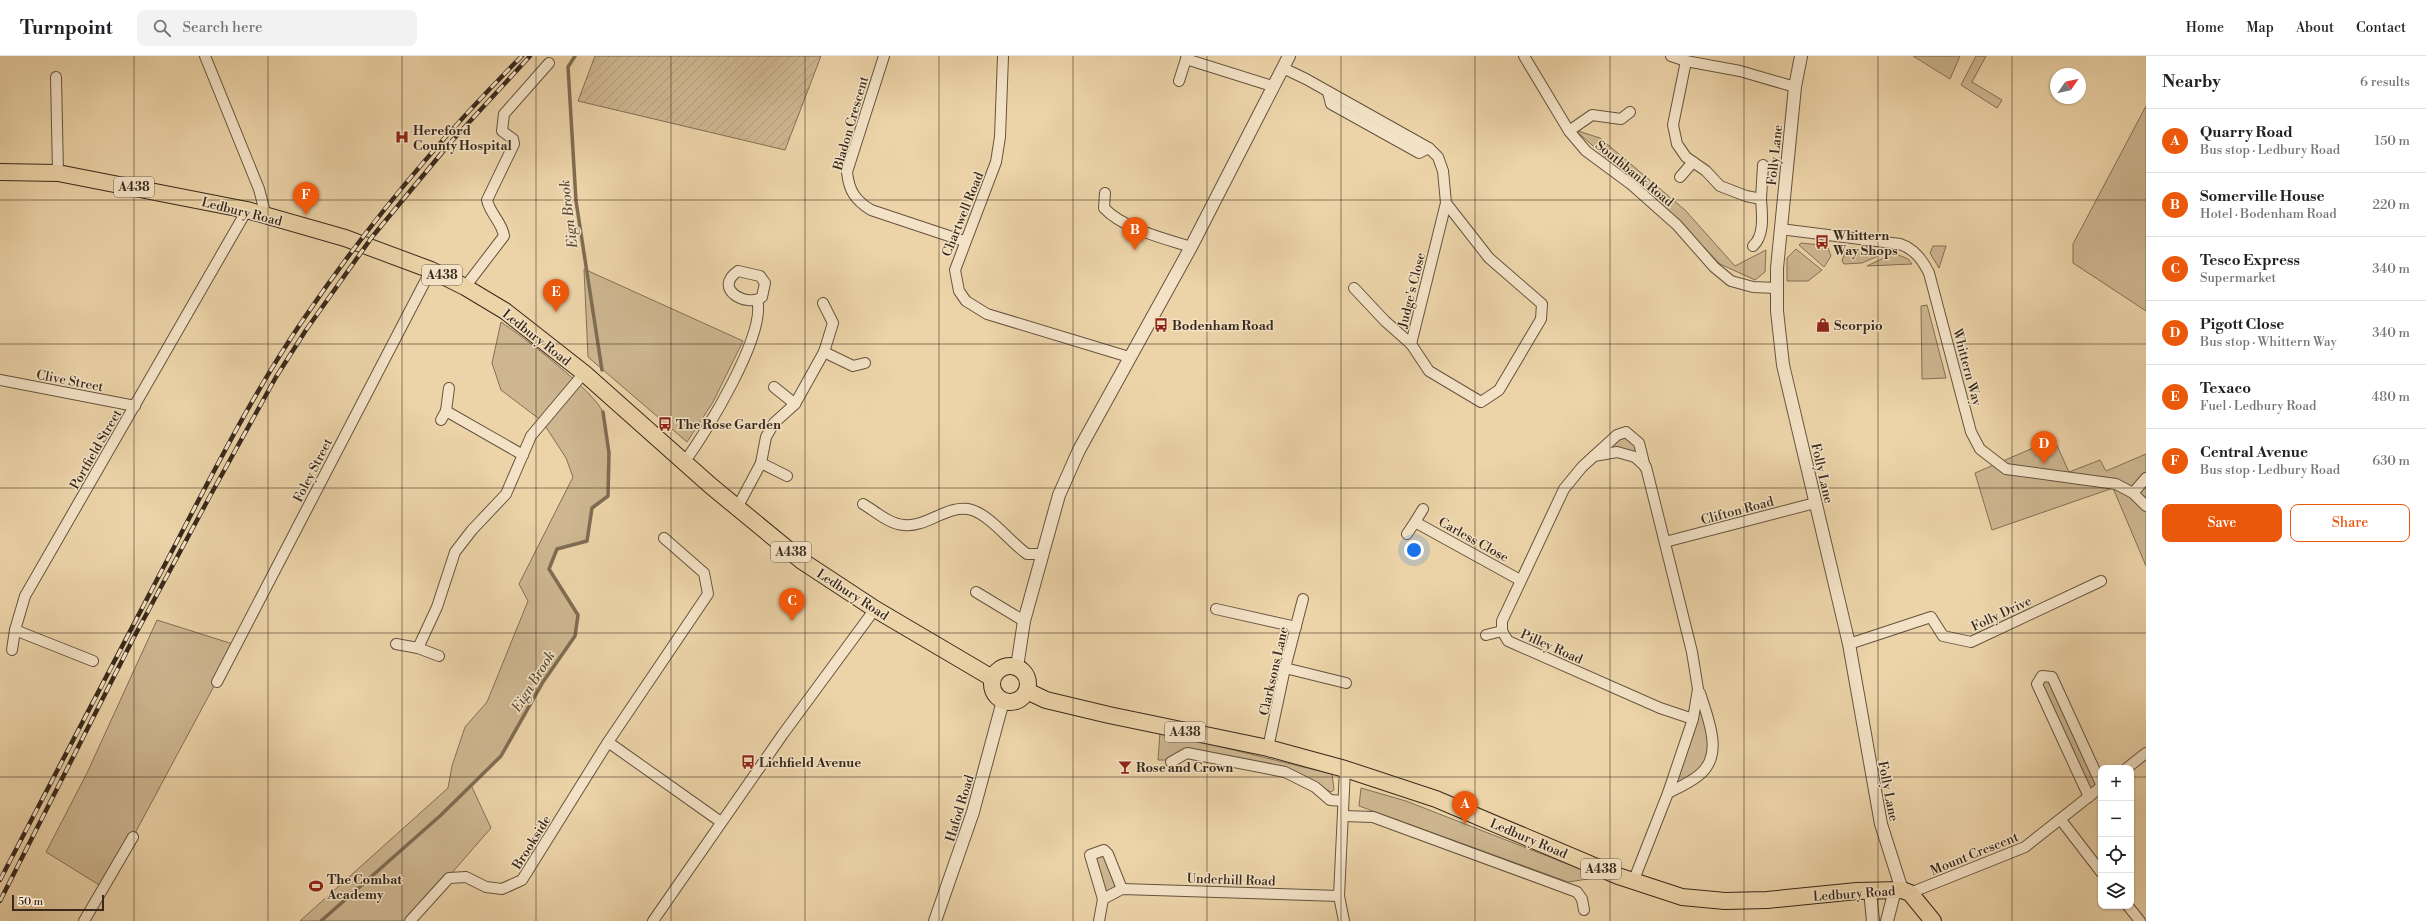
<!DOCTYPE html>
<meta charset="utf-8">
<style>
body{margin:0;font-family:"Libre Bodoni",serif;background:#f2f2f2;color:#202124}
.controls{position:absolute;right:12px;bottom:12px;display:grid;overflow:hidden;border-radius:8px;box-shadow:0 1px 3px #0004}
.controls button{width:36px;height:36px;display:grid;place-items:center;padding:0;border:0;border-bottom:1px solid #e0e0e0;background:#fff;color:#202124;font:20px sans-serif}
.compass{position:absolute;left:2050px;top:12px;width:36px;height:36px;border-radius:50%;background:#fff;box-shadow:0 1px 3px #0004;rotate:56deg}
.scale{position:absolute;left:12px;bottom:10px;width:92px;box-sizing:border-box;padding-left:4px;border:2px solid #38291b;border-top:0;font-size:11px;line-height:14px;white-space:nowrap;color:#38291b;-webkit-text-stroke:3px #f3e2c6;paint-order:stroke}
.you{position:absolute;left:1414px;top:494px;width:14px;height:14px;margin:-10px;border:3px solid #fff;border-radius:50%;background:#1a73e8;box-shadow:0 0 0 6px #1a73e833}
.badge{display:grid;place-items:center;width:26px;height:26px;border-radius:50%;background:#ea580c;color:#fff;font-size:13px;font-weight:700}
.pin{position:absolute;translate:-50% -33px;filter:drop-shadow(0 1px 2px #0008)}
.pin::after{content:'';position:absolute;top:21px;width:14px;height:12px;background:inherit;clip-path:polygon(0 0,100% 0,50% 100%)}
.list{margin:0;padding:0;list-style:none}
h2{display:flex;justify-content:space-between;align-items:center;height:52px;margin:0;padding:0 16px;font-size:17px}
h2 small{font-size:13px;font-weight:400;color:#757577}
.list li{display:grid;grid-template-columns:26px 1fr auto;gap:12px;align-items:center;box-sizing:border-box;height:64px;padding:0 16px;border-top:1px solid #e0e0e0}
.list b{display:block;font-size:15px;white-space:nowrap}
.list p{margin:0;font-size:13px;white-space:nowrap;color:#757577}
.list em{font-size:13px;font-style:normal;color:#757577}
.actions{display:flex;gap:8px;padding:12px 16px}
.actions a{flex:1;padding:9px 0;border:1px solid #ea580c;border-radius:8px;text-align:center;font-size:14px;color:#ea580c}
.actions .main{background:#ea580c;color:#fff}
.icon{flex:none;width:22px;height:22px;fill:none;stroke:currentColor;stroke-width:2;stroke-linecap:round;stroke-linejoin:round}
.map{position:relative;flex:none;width:2146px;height:865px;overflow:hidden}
header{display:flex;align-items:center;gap:24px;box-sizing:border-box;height:56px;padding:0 20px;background:#fff;border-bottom:1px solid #e0e0e0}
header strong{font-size:19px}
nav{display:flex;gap:22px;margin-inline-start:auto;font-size:14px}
.search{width:280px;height:36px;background:#f2f2f2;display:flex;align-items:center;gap:10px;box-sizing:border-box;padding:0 14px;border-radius:8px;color:#757577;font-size:15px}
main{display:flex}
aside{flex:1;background:#fff}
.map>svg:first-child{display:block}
.green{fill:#cdb690;stroke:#827056}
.garden{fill:url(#garden-furrows);stroke:#827056}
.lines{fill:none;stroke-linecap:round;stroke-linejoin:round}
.stream{stroke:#7f6c53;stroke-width:3.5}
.minor-casing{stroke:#65543e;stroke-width:12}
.tertiary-casing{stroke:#65543e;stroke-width:14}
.trunk-casing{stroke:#38291b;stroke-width:18}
.minor{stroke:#f3e2c6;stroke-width:10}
.tertiary{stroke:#f3e2c6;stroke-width:12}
.trunk{stroke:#ecd3a8;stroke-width:16}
.rail-casing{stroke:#38291b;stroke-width:4.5}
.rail{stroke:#f3e2c6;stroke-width:3;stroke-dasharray:9;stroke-linecap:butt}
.grid{fill:none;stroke:#38291b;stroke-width:1;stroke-opacity:0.55}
.labels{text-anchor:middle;stroke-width:3;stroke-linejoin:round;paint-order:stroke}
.shield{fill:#f3e2c6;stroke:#70604e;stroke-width:1}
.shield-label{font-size:12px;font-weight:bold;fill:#38291b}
.street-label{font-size:13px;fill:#38291b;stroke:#f3e2c6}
.poi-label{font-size:13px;font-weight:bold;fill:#38291b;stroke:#f3e2c6;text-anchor:start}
.water-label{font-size:14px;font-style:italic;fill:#5c4b37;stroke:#f3e2c6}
</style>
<header>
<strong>Turnpoint</strong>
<div class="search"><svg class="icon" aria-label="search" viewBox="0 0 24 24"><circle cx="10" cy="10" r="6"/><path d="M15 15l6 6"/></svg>Search here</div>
<nav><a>Home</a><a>Map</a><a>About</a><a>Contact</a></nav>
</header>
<main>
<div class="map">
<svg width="2146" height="865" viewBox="0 0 2146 865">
<defs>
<pattern id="garden-furrows" width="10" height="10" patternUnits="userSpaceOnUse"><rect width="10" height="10" fill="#cdb690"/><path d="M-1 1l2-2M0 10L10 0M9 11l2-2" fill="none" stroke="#b19c7c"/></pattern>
</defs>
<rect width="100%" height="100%" fill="#ecd3a8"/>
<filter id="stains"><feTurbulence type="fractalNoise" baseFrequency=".005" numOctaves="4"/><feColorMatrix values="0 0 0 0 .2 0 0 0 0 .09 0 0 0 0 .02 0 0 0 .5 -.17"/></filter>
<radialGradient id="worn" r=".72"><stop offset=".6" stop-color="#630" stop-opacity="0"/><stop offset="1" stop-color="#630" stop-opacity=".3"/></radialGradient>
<g class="green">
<polygon points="1913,0 1960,0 1950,23"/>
<polygon points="1976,0 1986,0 1972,26 2002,44 1997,52 1961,29"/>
<polygon points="2146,50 2146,255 2073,207 2073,188"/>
<polygon points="1575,74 1600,82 1685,154 1735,210 1766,194 1765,216 1755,224 1720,208 1683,169"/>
<polygon points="1801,187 1821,189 1828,192 1831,200 1824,211 1799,189"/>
<polygon points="1933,190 1946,190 1939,212 1930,197"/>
<polygon points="1851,192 1853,192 1885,197 1862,207 1844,208 1842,205 1845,196"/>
<polygon points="1796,193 1822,214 1808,225 1787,225 1787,202"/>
<polygon points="1894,197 1908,203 1912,208 1867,210"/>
<polygon points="584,213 743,285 713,346 687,386 588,301"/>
<polygon points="1927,249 1946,322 1922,323 1921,250"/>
<path d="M 501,266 C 521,279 598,338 603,357 C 610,384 608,413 608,440 L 592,452 L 587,485 L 557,493 L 549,513 L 578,559 L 575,580 L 543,626 L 501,700 L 471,729 L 491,772 L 410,865 L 300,865 L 448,732 L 452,710 L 465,671 L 487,646 L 528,545 L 519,528 L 573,421 L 566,402 L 542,365 L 501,334 L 492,307 Z"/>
<polygon points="1617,379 1639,387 1635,401 1594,400"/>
<polygon points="2054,383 2069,416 2100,404 2106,415 2146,398 2146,510 2113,432 1992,474 1975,417"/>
<polygon points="157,564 236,589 133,781 104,832 46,796 87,717"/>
<polygon points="2048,619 2101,728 2089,741 2039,623"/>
<polygon points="1698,633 1711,672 1707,711 1668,737"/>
<polygon points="1160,676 1332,718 1334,734 1331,736 1287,713 1187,694 1167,704 1158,704"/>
<polygon points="1361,732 1406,745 1601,821 1568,826 1359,750"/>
<polygon points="1104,794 1122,833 1103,843 1090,799"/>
</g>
<polygon class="garden" points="595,0 821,0 785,94 578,45"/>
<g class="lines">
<g class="stream">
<polyline points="575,0 568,11 576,145 602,314"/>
<polyline points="321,865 441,759 501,700 543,626 575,580 578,559 549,513 557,493 587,485 592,452 608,440 609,397 603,356"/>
</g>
<defs>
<g id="minor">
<polyline points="205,0 259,133 266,160"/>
<path d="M 884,0 L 847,116 C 849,135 855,144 871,154 L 964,185"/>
<polyline points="1003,0 1000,81 996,106 955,214 959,235 966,245 987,258 1129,301"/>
<polyline points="1187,0 1186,3 1272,30"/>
<polyline points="1524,0 1569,75 1586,95 1632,129 1677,169 1714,211 1731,225 1753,231 1776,232"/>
<polyline points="1671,0 1686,5 1740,15 1795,31"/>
<polyline points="1686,5 1673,69 1677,88 1686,101 1706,115 1720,130 1746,140 1761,143 1763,109"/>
<polyline points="1283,12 1306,23 1429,92 1438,101 1443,115 1446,147 1489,202 1542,248 1541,263 1499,334 1481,346 1429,315 1411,288 1446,147"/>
<polyline points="56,21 58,117"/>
<polyline points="1179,25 1186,3"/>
<polyline points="1328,36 1331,48 1419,97 1429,92"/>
<polyline points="1569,75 1592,59 1621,63 1630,56"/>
<polyline points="1680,121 1693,106"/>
<path d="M 1105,137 L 1104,152 C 1124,173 1163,182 1191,191"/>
<path d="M 1780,173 L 1900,188 C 1914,193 1922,203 1929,217 L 1971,376 L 1980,393 L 2006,413 L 2116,428 L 2133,437 L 2146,450"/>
<path d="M 1753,190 C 1765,179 1762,158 1761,143"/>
<path d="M 738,215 L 760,220 L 765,227 L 762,241 C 747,252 712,233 738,215 Z"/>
<path d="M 465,231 L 504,180 C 502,166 490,158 487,144 L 514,88 L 513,83 L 502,75 L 504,58 L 549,7"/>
<polyline points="1354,232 1385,265 1411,288"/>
<polyline points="824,296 853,310 865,307"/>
<polyline points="0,324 135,350"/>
<polyline points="774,331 795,348"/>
<polyline points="446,355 523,399"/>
<polyline points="441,364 446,355 449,332"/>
<polyline points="1594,400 1617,379 1626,376 1639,387 1645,411"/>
<path d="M 685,405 C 706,377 767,277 757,244"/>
<polyline points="761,407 787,420"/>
<polyline points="2133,437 2146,422"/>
<path d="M 863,448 C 875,455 889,468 904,469 C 927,472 948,447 972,454 C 991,460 1011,487 1027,498 L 1042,498"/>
<polyline points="737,452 761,407 766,381 774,367 795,348 824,296 833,267 823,247"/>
<polyline points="1415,466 1423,453"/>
<polyline points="1407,478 1415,466 1520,524"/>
<polyline points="1665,486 1815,447"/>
<polyline points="976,536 1024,565"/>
<polyline points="1216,553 1296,571"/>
<polyline points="1486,579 1502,575"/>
<polyline points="396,588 418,592 437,551 455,496 472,474 506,438 531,380 584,317"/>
<polyline points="1849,588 1931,561 1943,580 1971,586 2101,525"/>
<polyline points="418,592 439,600"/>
<polyline points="12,594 15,574"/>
<polyline points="93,605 15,574 25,540 247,154"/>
<polyline points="1285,612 1346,627"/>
<polyline points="217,626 431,214"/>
<polyline points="608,686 708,538 704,517 664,482"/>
<polyline points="1268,692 1285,612 1303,543"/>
<polyline points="1171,706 1187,697 1285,716 1315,731 1330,744 1343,745"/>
<polyline points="2127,712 2146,697"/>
<path d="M 1668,737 C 1678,732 1689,727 1698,720 C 1725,700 1708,663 1700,637"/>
<polyline points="2089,741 2037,628 2042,620 2052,621 2101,728"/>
<polyline points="1343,760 1373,761 1577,836 1582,843 1584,854"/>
<polyline points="2061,764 2101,816"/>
<polyline points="1633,826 1668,737 1693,663 1660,652 1508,585 1502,575 1502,565 1564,433 1582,411 1594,400 1617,396 1635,401 1646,411 1692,596 1698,633 1693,663"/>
<polyline points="1910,837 2025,791 2101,731"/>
<polyline points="1103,843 1090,799 1104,794 1108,798 1122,833"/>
<polyline points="2128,850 2140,865"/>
<polyline points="84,865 133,781"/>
<polyline points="410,865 449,822 466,821 486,831 502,833 522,824 608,686 721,766"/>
<polyline points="653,865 783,678 875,553"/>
<polyline points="1099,865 1103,843 1122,833 1339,840"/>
<polyline points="1344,865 1339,840 1345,713"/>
</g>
<g id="tertiary">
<polyline points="1801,0 1795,31 1777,212 1777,255 1783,309 1849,588 1881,768 1902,834"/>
<polyline points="1017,611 1024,565 1059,439 1079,394 1191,191 1289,0"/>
<polyline points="1870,835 1873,865"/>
<polyline points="935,865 973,756 1003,645"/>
<polyline points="1887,865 1895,834"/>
</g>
<g id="trunk">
<polyline points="0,116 58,117 247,154 345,182 431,214 465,231 505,255 584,317 711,430 802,505 875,553 992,622"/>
<circle cx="1010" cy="628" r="18"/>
<polyline points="1027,635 1046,644 1109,659 1268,692 1345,713 1436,743 1618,820 1682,841 1725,845 1767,844 1857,835 1902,834 1910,837 1933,865"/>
</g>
</defs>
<use href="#minor" class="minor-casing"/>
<use href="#tertiary" class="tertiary-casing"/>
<use href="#trunk" class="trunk-casing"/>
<use href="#minor" class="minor"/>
<use href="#tertiary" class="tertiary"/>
<use href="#trunk" class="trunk"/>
<defs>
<g id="rail">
<path d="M 0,824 C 54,721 108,618 162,514 C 207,429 250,341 305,261 C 369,167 441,81 522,0"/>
<polyline points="0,845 133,583 210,440 276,321 306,274 372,181 450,87 530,0"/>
</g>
</defs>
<use href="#rail" class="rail-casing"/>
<use href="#rail" class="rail"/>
</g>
<path class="grid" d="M 134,0 L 134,865M 268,0 L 268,865M 402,0 L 402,865M 536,0 L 536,865M 671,0 L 671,865M 805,0 L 805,865M 939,0 L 939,865M 1073,0 L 1073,865M 1207,0 L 1207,865M 1341,0 L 1341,865M 1475,0 L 1475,865M 1610,0 L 1610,865M 1744,0 L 1744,865M 1878,0 L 1878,865M 2012,0 L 2012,865M 0,144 L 2146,144M 0,288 L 2146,288M 0,432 L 2146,432M 0,577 L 2146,577M 0,721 L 2101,721M 2131,721 L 2146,721"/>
<defs>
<symbol id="hospital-bare" viewBox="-9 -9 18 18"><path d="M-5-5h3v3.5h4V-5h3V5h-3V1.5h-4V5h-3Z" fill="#8f2418" stroke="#f3e2c6" stroke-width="2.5" paint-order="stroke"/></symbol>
<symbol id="bus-bare" viewBox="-9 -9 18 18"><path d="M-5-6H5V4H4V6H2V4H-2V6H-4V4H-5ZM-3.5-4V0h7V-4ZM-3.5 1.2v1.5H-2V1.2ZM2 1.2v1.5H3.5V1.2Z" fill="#8f2418" stroke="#f3e2c6" stroke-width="2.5" paint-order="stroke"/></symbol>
<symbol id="shop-bare" viewBox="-9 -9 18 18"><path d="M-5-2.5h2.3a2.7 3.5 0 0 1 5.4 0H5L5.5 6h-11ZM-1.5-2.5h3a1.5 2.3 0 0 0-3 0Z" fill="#8f2418" stroke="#f3e2c6" stroke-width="2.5" paint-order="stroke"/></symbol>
<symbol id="bar-bare" viewBox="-9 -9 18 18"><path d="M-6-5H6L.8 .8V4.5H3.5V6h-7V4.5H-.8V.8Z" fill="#8f2418" stroke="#f3e2c6" stroke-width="2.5" paint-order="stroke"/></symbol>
<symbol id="stadium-bare" viewBox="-9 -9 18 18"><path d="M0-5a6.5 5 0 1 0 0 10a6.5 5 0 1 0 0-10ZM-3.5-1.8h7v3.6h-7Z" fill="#8f2418" stroke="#f3e2c6" stroke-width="2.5" paint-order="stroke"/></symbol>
</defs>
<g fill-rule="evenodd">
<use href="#hospital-bare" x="392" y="71" width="20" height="20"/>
<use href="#bus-bare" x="1812" y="176" width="20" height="20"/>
<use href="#bus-bare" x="1151" y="259" width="20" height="20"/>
<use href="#shop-bare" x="1813" y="259" width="20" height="20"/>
<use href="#bus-bare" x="655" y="358" width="20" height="20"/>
<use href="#bus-bare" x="738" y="696" width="20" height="20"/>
<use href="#bar-bare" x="1115" y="701" width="20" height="20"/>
<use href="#stadium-bare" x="306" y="820" width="20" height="20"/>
</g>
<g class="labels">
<g class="shield">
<rect x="114" y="121" width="40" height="20" rx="3"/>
<rect x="422" y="209" width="40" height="20" rx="3"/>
<rect x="771" y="486" width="40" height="20" rx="3"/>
<rect x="1165" y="666" width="40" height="20" rx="3"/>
<rect x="1581" y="803" width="40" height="20" rx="3"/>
</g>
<g class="shield-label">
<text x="134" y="135">A438</text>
<text x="442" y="223">A438</text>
<text x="791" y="500">A438</text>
<text x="1185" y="680">A438</text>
<text x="1601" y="817">A438</text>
</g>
<g class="street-label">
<text transform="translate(850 67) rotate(-74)" y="5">Bladon Crescent</text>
<text transform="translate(1774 99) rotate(-84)" y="5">Folly Lane</text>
<text transform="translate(1635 117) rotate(39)" y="5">Southbank Road</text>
<text transform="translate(242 155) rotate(14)" y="5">Ledbury Road</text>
<text transform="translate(962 158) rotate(-68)" y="5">Chartwell Road</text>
<text transform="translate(1411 234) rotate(-76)" y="5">Judge's Close</text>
<text transform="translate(537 281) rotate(38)" y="5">Ledbury Road</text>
<text transform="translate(1968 311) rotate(75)" y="5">Whittern Way</text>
<text transform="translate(70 324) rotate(11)" y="5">Clive Street</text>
<text transform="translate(95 393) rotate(-60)" y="5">Portfield Street</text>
<text transform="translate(312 414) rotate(-63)" y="5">Foley Street</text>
<text transform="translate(1823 417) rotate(77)" y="5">Folly Lane</text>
<text transform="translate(1737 454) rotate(-15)" y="5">Clifton Road</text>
<text transform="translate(1474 483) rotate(29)" y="5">Carless Close</text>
<text transform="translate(853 538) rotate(33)" y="5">Ledbury Road</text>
<text transform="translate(2001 557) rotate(-25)" y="5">Folly Drive</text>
<text transform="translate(1552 590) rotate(24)" y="5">Pilley Road</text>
<text transform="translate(1273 615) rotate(-77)" y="5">Clarksons Lane</text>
<text transform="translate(1889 735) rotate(79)" y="5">Folly Lane</text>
<text transform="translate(959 752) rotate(-73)" y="5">Hafod Road</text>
<text transform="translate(1529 782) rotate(23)" y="5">Ledbury Road</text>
<text transform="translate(531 786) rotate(-58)" y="5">Brookside</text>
<text transform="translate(1974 797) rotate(-22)" y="5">Mount Crescent</text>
<text transform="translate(1231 823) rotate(2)" y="5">Underhill Road</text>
<text transform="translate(1854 837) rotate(-4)" y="5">Ledbury Road</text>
</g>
<g class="poi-label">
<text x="413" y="79">Hereford<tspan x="413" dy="15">County Hospital</tspan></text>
<text x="1833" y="184">Whittern<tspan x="1833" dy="15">Way Shops</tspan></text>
<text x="1172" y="274">Bodenham Road</text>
<text x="1834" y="274">Scorpio</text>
<text x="676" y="373">The Rose Garden</text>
<text x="759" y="711">Lichfield Avenue</text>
<text x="1136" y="716">Rose and Crown</text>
<text x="327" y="828">The Combat<tspan x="327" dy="15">Academy</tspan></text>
</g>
<g class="water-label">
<text transform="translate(568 158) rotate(-97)" y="5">Eign Brook</text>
<text transform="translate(533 625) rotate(-58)" y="5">Eign Brook</text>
</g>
</g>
<rect width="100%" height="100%" filter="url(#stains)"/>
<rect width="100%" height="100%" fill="url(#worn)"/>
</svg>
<div class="controls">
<button>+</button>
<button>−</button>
<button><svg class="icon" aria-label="locate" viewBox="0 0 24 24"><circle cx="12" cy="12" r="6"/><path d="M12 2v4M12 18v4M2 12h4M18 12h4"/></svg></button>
<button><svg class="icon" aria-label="layers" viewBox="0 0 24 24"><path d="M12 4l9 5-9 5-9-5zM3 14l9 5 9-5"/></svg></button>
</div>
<svg class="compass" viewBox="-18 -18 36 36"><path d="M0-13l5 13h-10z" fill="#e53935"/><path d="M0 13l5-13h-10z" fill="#757577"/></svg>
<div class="scale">50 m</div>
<div class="you"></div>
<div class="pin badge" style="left:1465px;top:768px">A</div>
<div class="pin badge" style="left:1135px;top:194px">B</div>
<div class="pin badge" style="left:792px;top:565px">C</div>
<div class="pin badge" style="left:2044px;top:408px">D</div>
<div class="pin badge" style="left:556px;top:256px">E</div>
<div class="pin badge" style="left:306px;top:159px">F</div>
</div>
<aside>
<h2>Nearby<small>6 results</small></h2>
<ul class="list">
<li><span class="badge">A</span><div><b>Quarry Road</b><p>Bus stop · Ledbury Road</p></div><em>150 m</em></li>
<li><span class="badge">B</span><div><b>Somerville House</b><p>Hotel · Bodenham Road</p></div><em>220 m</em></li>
<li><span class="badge">C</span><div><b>Tesco Express</b><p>Supermarket</p></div><em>340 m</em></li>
<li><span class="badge">D</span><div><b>Pigott Close</b><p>Bus stop · Whittern Way</p></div><em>340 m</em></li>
<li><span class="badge">E</span><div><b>Texaco</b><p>Fuel · Ledbury Road</p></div><em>480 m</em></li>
<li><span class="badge">F</span><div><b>Central Avenue</b><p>Bus stop · Ledbury Road</p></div><em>630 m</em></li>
</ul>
<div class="actions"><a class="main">Save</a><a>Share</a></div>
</aside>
</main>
